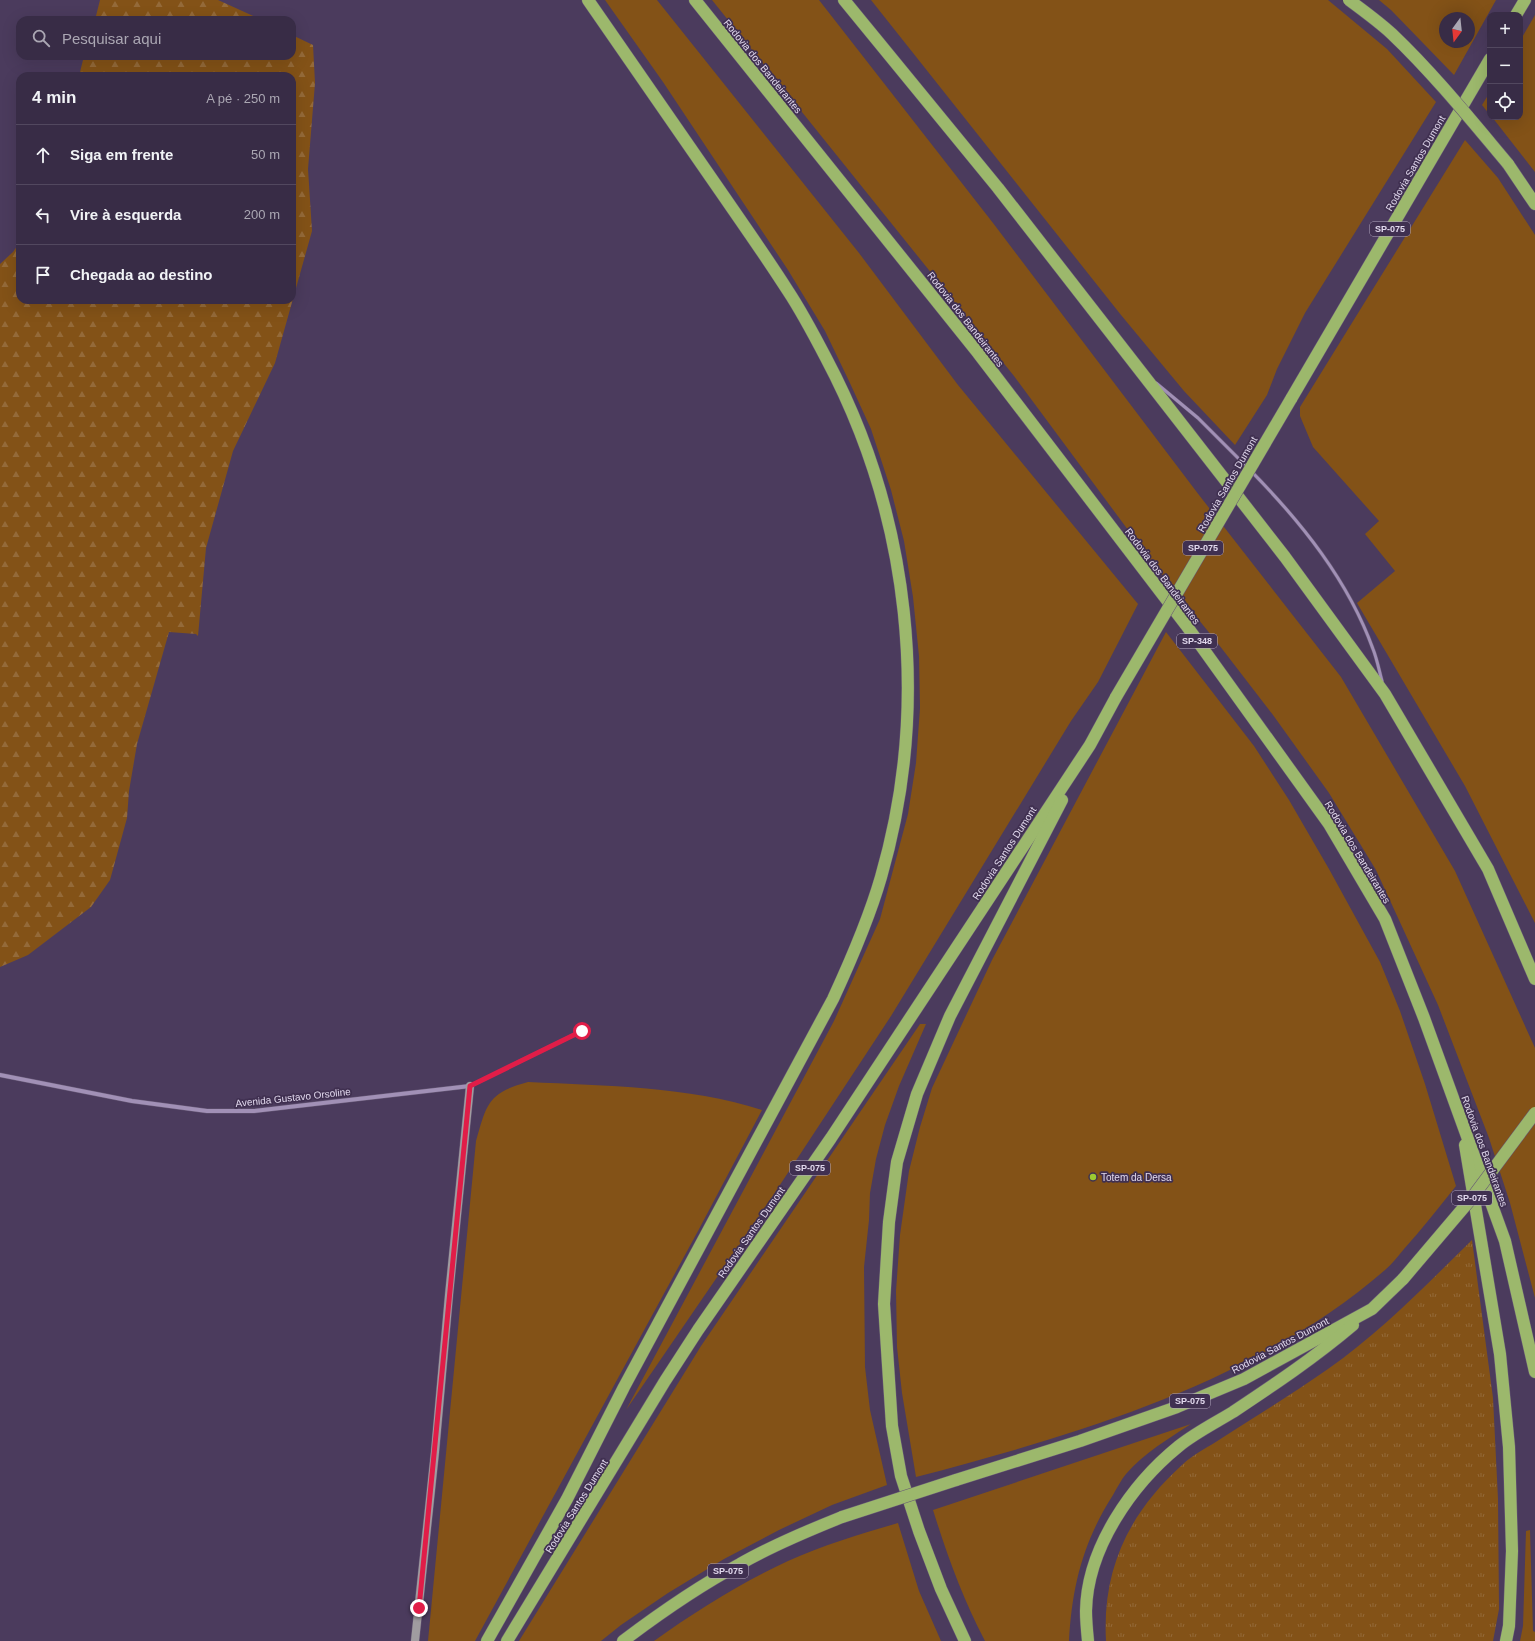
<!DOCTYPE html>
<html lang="pt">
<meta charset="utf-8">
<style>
body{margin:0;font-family:Helvetica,sans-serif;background:#433851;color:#f1f3f6}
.controls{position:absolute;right:12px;top:12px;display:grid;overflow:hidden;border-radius:8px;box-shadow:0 4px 16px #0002}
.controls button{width:36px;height:36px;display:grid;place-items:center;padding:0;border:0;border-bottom:1px solid #52485f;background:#382c46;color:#f1f3f6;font:20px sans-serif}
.compass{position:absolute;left:1439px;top:12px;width:36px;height:36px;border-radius:50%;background:#382c46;box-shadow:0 4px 16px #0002;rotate:195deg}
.stop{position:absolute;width:12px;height:12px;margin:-9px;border:3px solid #e11d48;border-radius:50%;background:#fff}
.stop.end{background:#e11d48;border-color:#fff;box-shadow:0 1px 4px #0008}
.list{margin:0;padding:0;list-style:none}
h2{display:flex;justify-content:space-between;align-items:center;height:52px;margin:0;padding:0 16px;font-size:17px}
h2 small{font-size:13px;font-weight:400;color:#aba7b3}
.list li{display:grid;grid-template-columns:26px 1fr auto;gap:12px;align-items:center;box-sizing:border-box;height:60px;padding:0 16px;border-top:1px solid #52485f}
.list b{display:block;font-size:15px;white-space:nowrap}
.list em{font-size:13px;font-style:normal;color:#aba7b3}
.icon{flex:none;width:22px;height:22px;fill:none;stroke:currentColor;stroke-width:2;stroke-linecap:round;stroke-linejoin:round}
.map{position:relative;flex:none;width:1535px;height:1641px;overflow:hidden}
.search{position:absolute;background:#382c46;box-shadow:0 4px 16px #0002;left:16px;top:16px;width:280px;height:44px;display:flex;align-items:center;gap:10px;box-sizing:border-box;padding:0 14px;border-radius:12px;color:#aba7b3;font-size:15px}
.panel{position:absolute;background:#382c46;box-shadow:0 4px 16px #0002;left:16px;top:72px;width:280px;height:232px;border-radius:12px}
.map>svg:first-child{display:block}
.grass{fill:#835217;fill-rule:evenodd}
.forest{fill:url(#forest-firs)}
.park{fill:url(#park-tufts)}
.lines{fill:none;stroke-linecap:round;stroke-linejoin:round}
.lane-casing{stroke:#665875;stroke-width:4}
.street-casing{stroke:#665875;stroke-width:5}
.secondary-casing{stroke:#665875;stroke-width:9}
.highway-casing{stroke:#665875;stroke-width:13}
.lane{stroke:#a190b6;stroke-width:3}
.street{stroke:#a190b6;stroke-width:4}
.secondary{stroke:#a09ca0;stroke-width:8}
.highway{stroke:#9cb86c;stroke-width:12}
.highway-bridge-casing{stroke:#665875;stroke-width:13;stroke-linecap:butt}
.highway-bridge{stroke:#9cb86c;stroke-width:12}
.route{stroke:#e11d48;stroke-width:5}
.poi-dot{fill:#9cca32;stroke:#403051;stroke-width:1.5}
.labels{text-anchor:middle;stroke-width:3.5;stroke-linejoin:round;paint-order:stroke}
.shield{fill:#403051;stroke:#b1a6be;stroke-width:1}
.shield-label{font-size:9px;font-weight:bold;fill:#e1d8ed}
.street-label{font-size:10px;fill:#e1d8ed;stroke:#403051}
.poi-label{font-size:10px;fill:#e1d8ed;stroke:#403051;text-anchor:start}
</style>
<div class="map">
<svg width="1535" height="1641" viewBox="0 0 1535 1641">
<defs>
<pattern id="forest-firs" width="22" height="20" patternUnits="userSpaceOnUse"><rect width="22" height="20" fill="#835217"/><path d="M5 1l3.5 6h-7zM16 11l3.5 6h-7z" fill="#946a39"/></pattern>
<pattern id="park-tufts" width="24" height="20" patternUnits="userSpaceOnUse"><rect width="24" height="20" fill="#835217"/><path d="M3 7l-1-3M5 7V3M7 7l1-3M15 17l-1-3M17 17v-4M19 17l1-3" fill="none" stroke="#946a39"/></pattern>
</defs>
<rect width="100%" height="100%" fill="#4b3b5d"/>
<g class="grass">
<polygon points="605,0 657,0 859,253 958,385 1138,604 1098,682 1071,721 891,1016 772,1197 626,1410 834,1021 880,919 908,814 916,763 920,708 919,656 913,597 904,541 891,490 871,429 849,381 825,331 788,270 663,82"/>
<polygon points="712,0 819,0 993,223 1199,495 1341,677 1455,871 1535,1048 1535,1298 1510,1203 1489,1138 1438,1005 1376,870 1329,793 1273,715 1216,641 1154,565 1014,376"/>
<polygon points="871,0 1328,0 1387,49 1436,102 1305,313 1277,369 1267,395 1235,445 1184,391 1121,315"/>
<path d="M 1379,0 L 1496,0 L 1454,75 L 1391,10 ZM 1445,18 L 1469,18 L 1469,42 L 1445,42 Z"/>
<polygon points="1535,15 1535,172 1492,117 1520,117 1520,41"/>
<polygon points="1490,92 1490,115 1482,105"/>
<polygon points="1465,140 1498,178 1535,235 1535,923 1465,786 1357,603 1395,571 1365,534 1379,521 1313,447 1300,416 1300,407"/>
<path d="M 1166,632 L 1254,746 L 1289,800 L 1329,869 L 1380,962 L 1400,1011 L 1425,1084 L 1456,1186 C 1439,1207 1422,1229 1404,1249 C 1398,1256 1392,1264 1385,1270 C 1255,1383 1079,1434 916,1477 L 902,1393 L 897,1347 L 896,1291 L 900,1235 L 909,1171 L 920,1127 L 932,1088 L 992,960 Z"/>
<polygon points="920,1024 926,1024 899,1086 885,1125 876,1159 870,1193 869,1220 864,1267 865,1367 870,1410 887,1485 832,1505 779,1530 724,1559 668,1593 621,1625 601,1641 519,1641 701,1346"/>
<path d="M 528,1082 C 607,1086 687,1086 762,1110 L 698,1231 L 475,1641 L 428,1641 L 476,1141 C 487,1103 488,1093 528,1082 Z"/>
<path d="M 1191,1424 C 1168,1439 1144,1453 1126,1474 C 1121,1480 1117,1488 1113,1495 C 1083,1542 1072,1586 1069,1641 L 985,1641 C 963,1599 947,1555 933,1510 Z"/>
<path d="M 898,1523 L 919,1591 L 941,1641 L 654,1641 C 696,1611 741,1583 788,1561 C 823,1545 861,1534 898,1523 Z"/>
<polygon points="1530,1530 1533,1631 1535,1632 1535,1641 1520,1641 1523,1626 1526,1531"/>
</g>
<g class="forest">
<polygon points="100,0 218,0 262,20 95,20"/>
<polygon points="292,35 313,45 315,83 308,169 312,231 275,363 233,451 206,548 198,636 196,634 169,632 137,744 129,791 127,818 110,880 91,907 28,955 0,967 0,264 13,252 20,242 20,300 292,300 292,76 79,76 84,56 292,56"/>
</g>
<path class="park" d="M 1472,1240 L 1493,1398 L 1498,1499 L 1499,1609 L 1493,1641 L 1106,1641 C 1102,1569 1129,1513 1182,1465 C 1193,1454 1209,1447 1222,1438 C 1258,1415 1294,1393 1328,1369 C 1381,1332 1426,1285 1472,1240 Z"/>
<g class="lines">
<defs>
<g id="lane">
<polyline points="1156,383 1198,418 1247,467"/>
<path d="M 1251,471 C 1301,522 1348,580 1373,649 C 1377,659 1379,670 1382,681"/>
<polyline points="470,1086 582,1031"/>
</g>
<polyline id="street" points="0,1075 132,1101 207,1111 254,1111 470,1086"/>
<polyline id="secondary" points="415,1641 435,1452 449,1295 470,1086"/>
<g id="highway">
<polyline points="695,0 978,353 1186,625 1329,824 1385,919 1424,1018 1505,1241 1535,1372"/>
<polyline points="844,0 998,188 1285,557 1385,694 1488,869 1535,979"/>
<polyline points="1516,15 1525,0"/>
<polyline points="1508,164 1535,204"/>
<polyline points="1291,399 1490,59"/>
<polyline points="1465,1145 1500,1354 1509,1447 1512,1551 1509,1626 1506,1641"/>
<polyline points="956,1480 1080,1441 1177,1407 1244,1379 1372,1309 1403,1279"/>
<path d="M 487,1641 L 567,1499 L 624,1387 L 833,999 C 851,960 869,919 881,877 C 931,704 910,516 826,358 C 814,335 802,312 788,291 C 767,258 745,227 723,195 C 678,130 633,65 588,0"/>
<polyline points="507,1641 665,1381 698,1330 831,1138 1090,745 1116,697"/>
<path d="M 623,1641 C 660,1613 699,1586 740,1564 C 773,1545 807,1531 842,1517"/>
<polyline points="965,1641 941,1589 919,1531 901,1476 892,1426 884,1304 889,1222 897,1162 917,1094 950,1016 1062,800"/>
<path d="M 1088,1641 C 1087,1631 1086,1621 1086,1611 C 1087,1548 1132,1484 1179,1446 C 1195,1433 1215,1423 1233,1412 C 1275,1384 1314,1358 1353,1325"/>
</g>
</defs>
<use href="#lane" class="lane-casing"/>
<use href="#street" class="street-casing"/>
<use href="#secondary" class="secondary-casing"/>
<use href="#highway" class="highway-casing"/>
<use href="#lane" class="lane"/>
<use href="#street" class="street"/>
<use href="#secondary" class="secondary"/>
<use href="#highway" class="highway"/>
<defs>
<g id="highway-bridge">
<path d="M 1349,0 C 1364,11 1379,22 1392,34 C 1434,74 1471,120 1508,164"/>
<polyline points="1116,697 1291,399"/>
<polyline points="1403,1279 1471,1199 1535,1113"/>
<polyline points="842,1517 956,1480"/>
</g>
</defs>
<use href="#highway-bridge" class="highway-bridge-casing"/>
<use href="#highway-bridge" class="highway-bridge"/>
</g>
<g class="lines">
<polyline class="route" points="419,1608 470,1086 582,1031"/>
</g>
<circle class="poi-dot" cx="1093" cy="1177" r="4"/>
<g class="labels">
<g class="shield">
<rect x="1370" y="222" width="40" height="14" rx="3"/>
<rect x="1183" y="541" width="40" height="14" rx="3"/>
<rect x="1177" y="634" width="40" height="14" rx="3"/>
<rect x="790" y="1161" width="40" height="14" rx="3"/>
<rect x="1452" y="1191" width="40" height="14" rx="3"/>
<rect x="1170" y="1394" width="40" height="14" rx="3"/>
<rect x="708" y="1564" width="40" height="14" rx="3"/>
</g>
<g class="shield-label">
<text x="1390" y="232">SP-075</text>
<text x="1203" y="551">SP-075</text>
<text x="1197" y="644">SP-348</text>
<text x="810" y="1171">SP-075</text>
<text x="1472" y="1201">SP-075</text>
<text x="1190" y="1404">SP-075</text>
<text x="728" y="1574">SP-075</text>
</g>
<g class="street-label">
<text transform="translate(763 66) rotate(51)" y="4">Rodovia dos Bandeirantes</text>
<text transform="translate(1415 163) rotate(-60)" y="4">Rodovia Santos Dumont</text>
<text transform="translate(966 319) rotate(52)" y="4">Rodovia dos Bandeirantes</text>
<text transform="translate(1227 484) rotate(-60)" y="4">Rodovia Santos Dumont</text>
<text transform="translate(1163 576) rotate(53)" y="4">Rodovia dos Bandeirantes</text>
<text transform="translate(1358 852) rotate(59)" y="4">Rodovia dos Bandeirantes</text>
<text transform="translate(1004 853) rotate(-57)" y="4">Rodovia Santos Dumont</text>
<text transform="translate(293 1097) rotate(-6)" y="4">Avenida Gustavo Orsoline</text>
<text transform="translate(1485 1151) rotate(70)" y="4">Rodovia dos Bandeirantes</text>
<text transform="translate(751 1232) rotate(-55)" y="4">Rodovia Santos Dumont</text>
<text transform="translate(1280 1345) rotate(-28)" y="4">Rodovia Santos Dumont</text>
<text transform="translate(576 1506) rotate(-58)" y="4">Rodovia Santos Dumont</text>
</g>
<g class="poi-label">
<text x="1101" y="1181">Totem da Dersa</text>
</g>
</g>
</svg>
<div class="controls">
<button>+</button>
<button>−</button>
<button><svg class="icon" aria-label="locate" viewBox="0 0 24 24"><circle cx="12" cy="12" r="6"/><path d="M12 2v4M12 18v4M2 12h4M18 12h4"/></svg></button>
</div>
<svg class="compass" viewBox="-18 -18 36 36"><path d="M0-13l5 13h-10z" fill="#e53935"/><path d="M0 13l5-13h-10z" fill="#aba7b3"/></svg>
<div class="stop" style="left:582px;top:1031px"></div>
<div class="stop end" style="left:419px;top:1608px"></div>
<div class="search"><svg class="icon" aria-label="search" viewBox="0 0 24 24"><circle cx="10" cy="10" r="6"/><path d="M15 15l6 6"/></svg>Pesquisar aqui</div>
<section class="panel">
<h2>4 min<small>A pé · 250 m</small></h2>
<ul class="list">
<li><svg class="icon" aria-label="ahead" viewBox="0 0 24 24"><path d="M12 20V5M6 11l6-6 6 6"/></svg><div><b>Siga em frente</b></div><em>50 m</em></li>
<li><svg class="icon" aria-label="left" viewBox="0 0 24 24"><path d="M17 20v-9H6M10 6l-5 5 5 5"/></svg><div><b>Vire à esquerda</b></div><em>200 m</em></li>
<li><svg class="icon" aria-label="arrive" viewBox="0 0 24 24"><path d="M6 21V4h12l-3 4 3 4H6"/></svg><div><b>Chegada ao destino</b></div></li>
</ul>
</section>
</div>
